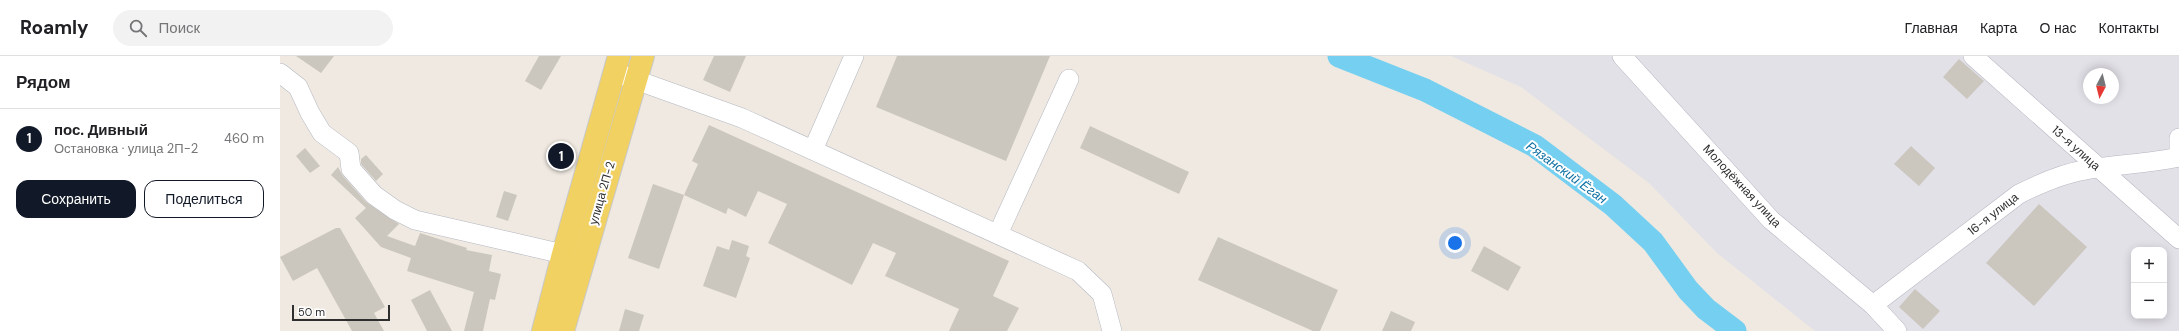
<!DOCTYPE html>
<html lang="ru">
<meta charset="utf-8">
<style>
body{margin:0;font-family:"DM Sans",sans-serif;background:#f2f2f2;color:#202124}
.controls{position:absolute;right:12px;bottom:12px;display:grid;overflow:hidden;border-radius:8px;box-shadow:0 2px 10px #0003}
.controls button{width:36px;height:36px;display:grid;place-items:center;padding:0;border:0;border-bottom:1px solid #e0e0e0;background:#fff;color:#202124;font:20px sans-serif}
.compass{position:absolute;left:1803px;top:12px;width:36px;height:36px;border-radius:50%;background:#fff;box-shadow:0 2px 10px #0003;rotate:187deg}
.scale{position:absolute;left:12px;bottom:10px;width:98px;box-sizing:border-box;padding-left:4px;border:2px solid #2e2e2e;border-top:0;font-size:11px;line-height:14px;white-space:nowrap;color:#2e2e2e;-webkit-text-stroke:3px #fff;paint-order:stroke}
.you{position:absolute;left:1175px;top:187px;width:14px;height:14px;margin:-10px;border:3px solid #fff;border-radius:50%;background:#1a73e8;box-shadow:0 0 0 6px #1a73e833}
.badge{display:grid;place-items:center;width:26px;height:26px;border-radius:50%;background:#111827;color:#fff;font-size:13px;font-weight:700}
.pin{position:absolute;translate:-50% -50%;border:2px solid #fff;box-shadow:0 1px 4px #0006}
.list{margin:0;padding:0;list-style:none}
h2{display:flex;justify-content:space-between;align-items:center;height:52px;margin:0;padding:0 16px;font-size:17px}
h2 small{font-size:13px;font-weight:400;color:#757577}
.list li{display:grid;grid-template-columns:26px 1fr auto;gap:12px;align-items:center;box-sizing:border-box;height:60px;padding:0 16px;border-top:1px solid #e0e0e0}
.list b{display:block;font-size:15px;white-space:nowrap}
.list p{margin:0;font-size:13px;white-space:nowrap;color:#757577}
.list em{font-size:13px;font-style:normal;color:#757577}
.actions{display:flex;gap:8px;padding:12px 16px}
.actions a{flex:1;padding:9px 0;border:1px solid #111827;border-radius:12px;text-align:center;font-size:14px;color:#111827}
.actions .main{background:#111827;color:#fff}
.icon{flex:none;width:22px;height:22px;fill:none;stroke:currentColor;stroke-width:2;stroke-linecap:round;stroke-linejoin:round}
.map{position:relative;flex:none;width:1899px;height:275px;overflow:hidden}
header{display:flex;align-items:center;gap:24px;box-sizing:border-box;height:56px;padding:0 20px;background:#fff;border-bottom:1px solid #e0e0e0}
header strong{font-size:19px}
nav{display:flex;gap:22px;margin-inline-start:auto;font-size:14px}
.search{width:280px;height:36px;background:#f2f2f2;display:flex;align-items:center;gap:10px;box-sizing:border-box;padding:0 14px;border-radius:22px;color:#757577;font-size:15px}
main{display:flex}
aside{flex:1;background:#fff}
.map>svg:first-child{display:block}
.industrial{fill:#e3e1e8;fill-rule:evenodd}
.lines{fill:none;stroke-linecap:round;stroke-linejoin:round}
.river{stroke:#75cff0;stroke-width:23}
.building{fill:#cbc7bf}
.minor-casing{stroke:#b4b7c1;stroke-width:20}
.major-casing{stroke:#c9c9c9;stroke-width:24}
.minor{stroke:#fff;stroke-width:19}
.major{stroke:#f2d163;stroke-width:22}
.labels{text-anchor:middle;stroke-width:4;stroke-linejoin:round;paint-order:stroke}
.street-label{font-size:12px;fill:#2e2e2e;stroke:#fff}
.water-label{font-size:13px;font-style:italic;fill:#0d6fa3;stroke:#fff}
</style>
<header>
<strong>Roamly</strong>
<div class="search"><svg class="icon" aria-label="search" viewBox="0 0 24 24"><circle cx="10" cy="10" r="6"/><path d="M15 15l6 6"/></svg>Поиск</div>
<nav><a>Главная</a><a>Карта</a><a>О нас</a><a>Контакты</a></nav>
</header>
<main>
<aside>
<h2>Рядом<small></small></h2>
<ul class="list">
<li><span class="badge">1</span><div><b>пос. Дивный</b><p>Остановка · улица 2П-2</p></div><em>460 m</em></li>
</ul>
<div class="actions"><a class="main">Сохранить</a><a>Поделиться</a></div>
</aside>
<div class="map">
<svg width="1899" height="275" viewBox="0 0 1899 275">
<rect width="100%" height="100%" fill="#efe9e1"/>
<path class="industrial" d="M 1171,0 L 1899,0 L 1899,275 L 1535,275 L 1437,197 L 1369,127 L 1241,31 ZM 1809,18 L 1833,18 L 1833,42 L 1809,42 ZM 1854,194 L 1884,194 L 1884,260 L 1854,260 Z"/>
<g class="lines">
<polyline class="river" points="1059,0 1145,34 1255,90 1333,149 1373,186 1408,234 1426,253 1455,275"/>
</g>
<g class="building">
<polygon points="16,0 54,0 41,17"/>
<polygon points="259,0 281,0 261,34 245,25"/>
<polygon points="434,0 466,0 450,36 423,24"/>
<polygon points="617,0 770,0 726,105 596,51"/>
<polygon points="1679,3 1704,25 1687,43 1663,21"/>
<polygon points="429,69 729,205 713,240 739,252 727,275 669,275 679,253 605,220 616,197 593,187 572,229 488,187 507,148 478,135 466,161 448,152 446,158 404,139 379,213 348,202 373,128 404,139 418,108 412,105"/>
<polygon points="810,70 909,116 899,138 800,92"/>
<polygon points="1631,90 1655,112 1639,130 1614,108"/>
<polygon points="25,92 40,110 30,117 16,100"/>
<polygon points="86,99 103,118 96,125 81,108 81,103"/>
<polygon points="58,111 63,120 86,146 119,168 107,180 135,190 140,177 187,192 186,194 212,199 209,215 221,218 215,244 210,243 203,275 184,275 194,236 127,215 131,202 101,191 75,162 86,152 51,119"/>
<polygon points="224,135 237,139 228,165 216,161"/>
<polygon points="1759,148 1807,191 1754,250 1706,207"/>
<polygon points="56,172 60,172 105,251 94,257 104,275 72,275 37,212 13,225 0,201"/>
<polygon points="938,181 1058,234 1040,275 1033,275 918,224"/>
<polygon points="452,184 469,190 466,200 470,202 456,242 423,230 437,190 449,194"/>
<polygon points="1204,190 1241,211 1228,235 1191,215"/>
<polygon points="1635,233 1660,255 1643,273 1619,251"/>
<polygon points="150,234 172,275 147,275 131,244"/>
<polygon points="345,253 364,259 359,275 339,275"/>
<polygon points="1111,255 1135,266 1131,275 1102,275"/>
</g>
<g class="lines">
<defs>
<g id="minor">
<polyline points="1342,0 1491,164 1593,249 1617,275"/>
<polyline points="1693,0 1899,183"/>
<polyline points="0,17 18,31 30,57 42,77 69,97 71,113 94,139 115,154 135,164 283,198"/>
<polyline points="342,19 462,62 798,215 822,238 832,275"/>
<polyline points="1899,82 1899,92"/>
<polyline points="533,94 574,0"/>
<polyline points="718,178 789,23"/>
<path d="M 1593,249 L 1739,138 C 1757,129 1785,117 1805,114 C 1836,108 1868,108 1899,101"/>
</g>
<g id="major">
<polyline points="263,275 283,198 339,0"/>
<polyline points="283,275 363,0"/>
</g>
</defs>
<use href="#minor" class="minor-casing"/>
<use href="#major" class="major-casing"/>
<use href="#minor" class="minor"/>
<use href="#major" class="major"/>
</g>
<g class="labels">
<g class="street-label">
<text transform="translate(1796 92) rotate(42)" y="4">13-я улица</text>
<text transform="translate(1462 130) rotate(47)" y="4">Молодёжная улица</text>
<text transform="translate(322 137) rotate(-74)" y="4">улица 2П-2</text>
<text transform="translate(1713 158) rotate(-38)" y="4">16-я улица</text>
</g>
<g class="water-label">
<text transform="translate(1287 116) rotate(36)" y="5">Рязанский Ёган</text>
</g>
</g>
</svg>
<div class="controls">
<button>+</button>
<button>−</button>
</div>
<svg class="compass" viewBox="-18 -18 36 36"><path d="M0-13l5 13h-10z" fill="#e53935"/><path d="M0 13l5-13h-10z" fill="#757577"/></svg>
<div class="scale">50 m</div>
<div class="you"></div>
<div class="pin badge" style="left:281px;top:100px">1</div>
</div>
</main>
